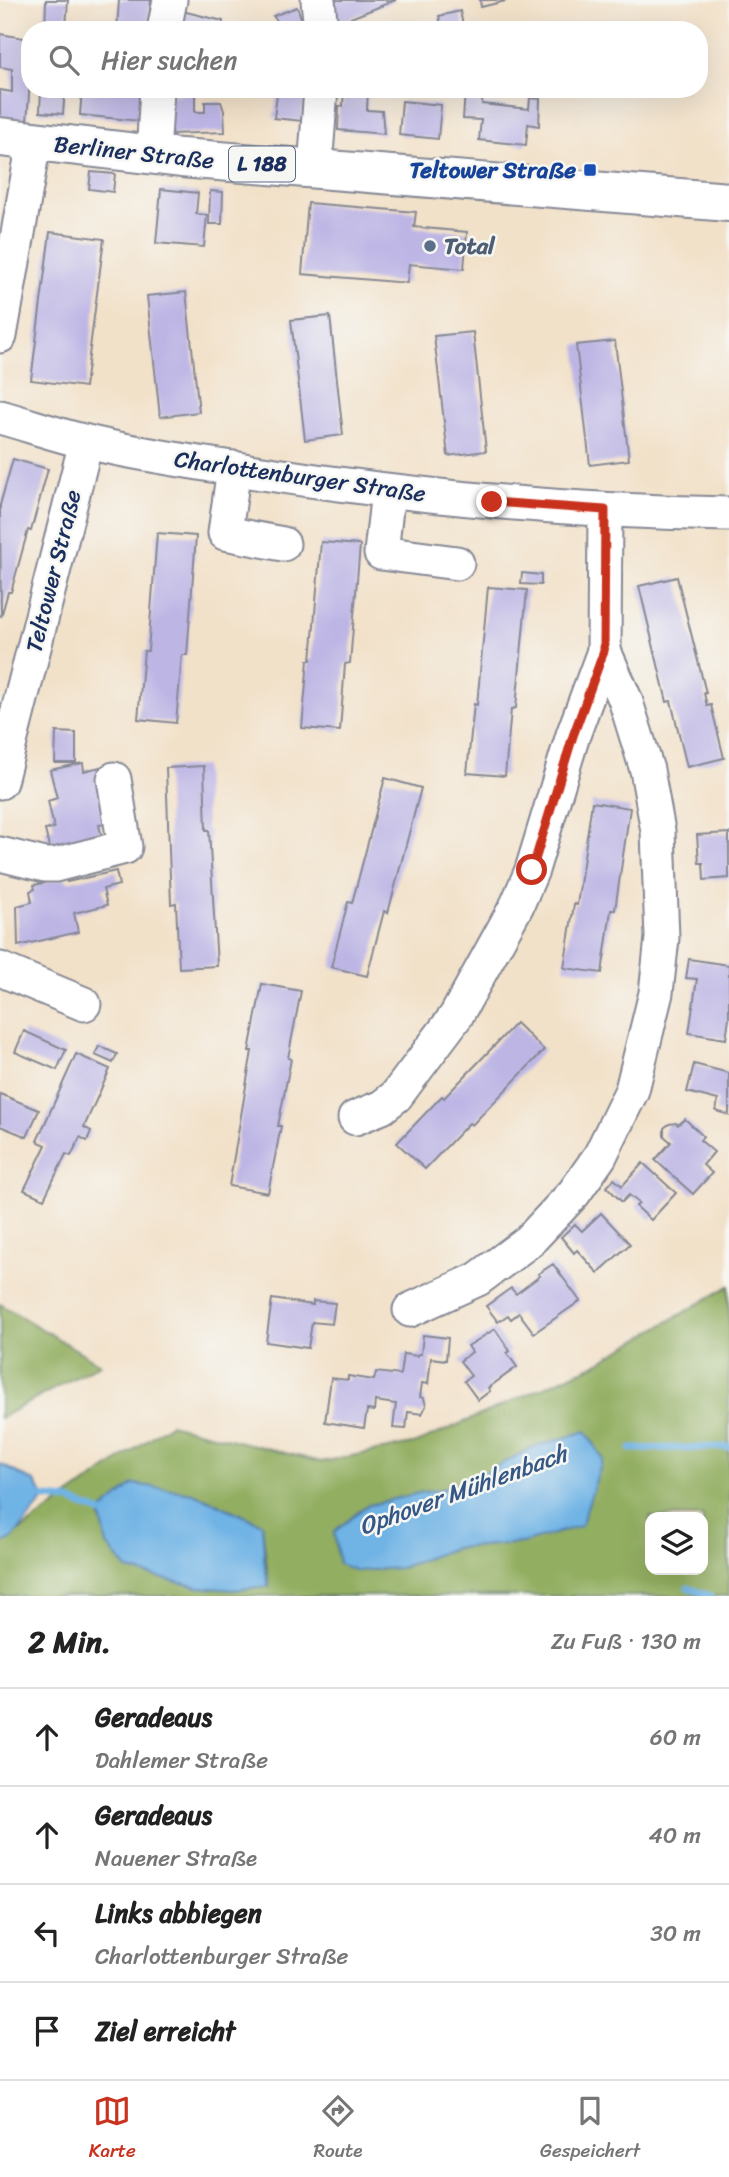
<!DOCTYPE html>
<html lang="de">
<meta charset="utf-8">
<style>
body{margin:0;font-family:Sriracha,sans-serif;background:#f2f2f2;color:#222}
.controls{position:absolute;right:21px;bottom:21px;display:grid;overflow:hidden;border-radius:14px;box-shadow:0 7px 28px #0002}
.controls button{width:63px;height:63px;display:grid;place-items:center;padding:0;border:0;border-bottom:2px solid #e0e0e0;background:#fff;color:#222;font:35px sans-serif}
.stop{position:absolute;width:21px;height:21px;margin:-16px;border:5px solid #c8321e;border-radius:50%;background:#fff}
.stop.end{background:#c8321e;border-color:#fff;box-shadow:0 2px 7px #0008}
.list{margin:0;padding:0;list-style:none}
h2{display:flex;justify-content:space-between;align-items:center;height:91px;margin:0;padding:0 28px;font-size:30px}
h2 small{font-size:23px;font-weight:400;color:#767676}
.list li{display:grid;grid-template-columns:46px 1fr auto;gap:21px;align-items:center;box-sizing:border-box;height:98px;padding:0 28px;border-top:2px solid #e0e0e0}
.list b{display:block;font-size:26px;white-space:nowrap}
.list p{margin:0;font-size:23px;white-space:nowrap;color:#767676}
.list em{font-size:23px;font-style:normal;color:#767676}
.icon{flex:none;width:38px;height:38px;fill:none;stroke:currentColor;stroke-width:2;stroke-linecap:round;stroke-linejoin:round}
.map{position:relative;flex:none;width:729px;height:1596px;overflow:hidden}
.search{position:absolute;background:#fff;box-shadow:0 7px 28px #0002;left:21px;right:21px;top:21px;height:77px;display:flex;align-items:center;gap:18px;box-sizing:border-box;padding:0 24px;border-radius:28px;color:#767676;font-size:26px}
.sheet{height:483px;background:#fff}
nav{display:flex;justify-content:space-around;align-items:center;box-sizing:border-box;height:98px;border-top:2px solid #e0e0e0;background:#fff;font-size:19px;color:#767676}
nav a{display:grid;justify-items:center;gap:4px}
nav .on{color:#c8321e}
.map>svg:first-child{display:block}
.forest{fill:#92ae60;stroke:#566e5f;stroke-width:2;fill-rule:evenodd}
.water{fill:#6fb3e5;stroke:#4571a2;stroke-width:2}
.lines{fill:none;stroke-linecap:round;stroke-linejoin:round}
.stream{stroke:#6fb3e5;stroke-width:7}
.building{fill:#bdb6e5}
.minor-casing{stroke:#868894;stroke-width:37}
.major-casing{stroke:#868894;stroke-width:42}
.minor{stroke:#fff;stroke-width:33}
.major{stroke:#fff;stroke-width:38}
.route{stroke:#c8321e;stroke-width:9}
.transit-dot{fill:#1a4fb4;stroke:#f6f6f2;stroke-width:2.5}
.service-dot{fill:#5c6f8a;stroke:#f6f6f2;stroke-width:2.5}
.labels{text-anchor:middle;stroke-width:5;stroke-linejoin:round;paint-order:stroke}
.shield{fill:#f6f6f2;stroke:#5d6b8a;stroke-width:2}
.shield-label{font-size:21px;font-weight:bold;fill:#1b2f5e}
.street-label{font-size:23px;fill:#1b2f5e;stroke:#f6f6f2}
.transit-label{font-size:23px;font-weight:bold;fill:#164399;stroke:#f6f6f2;text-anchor:end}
.service-label{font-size:23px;font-weight:bold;fill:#4e5e75;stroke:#f6f6f2;text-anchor:start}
.water-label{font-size:24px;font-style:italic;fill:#345786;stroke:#f6f6f2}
</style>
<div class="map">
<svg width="729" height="1596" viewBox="0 0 729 1596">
<rect width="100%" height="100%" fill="#f6f6f2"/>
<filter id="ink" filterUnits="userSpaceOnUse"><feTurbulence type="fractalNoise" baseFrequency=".0143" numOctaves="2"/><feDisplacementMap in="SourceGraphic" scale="14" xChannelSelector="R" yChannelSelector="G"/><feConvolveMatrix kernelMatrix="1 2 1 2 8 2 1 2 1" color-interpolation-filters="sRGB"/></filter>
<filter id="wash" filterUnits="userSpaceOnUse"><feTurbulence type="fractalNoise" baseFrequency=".00686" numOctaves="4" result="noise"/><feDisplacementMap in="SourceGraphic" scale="28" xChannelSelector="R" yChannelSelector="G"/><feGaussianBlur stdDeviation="1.57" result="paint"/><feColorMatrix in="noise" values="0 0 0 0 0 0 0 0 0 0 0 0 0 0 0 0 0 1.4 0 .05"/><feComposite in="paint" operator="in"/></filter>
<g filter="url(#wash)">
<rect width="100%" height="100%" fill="#f2e1c9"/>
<g class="forest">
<path d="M 729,1286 L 729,1596 L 0,1596 L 0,1545 L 170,1424 L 321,1462 L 417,1443 L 594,1365 ZM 460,1486 L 522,1543 L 454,1548 L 400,1568 L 339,1564 L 334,1532 L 366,1506 L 419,1493 ZM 193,1493 L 262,1524 L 269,1586 ZM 650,1517 L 703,1517 L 703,1570 L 650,1570 Z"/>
<polygon points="0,1304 100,1364 0,1418"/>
</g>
<g class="water">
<polygon points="586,1431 603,1459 581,1526 522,1543 454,1548 400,1568 357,1571 339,1564 334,1532 366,1506 419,1493 460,1486 531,1448"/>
<polygon points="0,1464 35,1482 45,1498 13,1538 0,1545"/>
<polygon points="134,1484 193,1493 262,1524 265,1567 269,1586 233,1590 198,1587 128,1570 107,1545 100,1512"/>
</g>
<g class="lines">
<g class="stream">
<polyline points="631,1449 729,1447"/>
<polyline points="38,1497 67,1500 108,1515"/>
<polyline points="688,1588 710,1596"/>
</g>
</g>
<g id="blocks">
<g class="building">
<polygon points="46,0 68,0 66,27 63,26 63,30 45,30"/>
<polygon points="119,0 151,0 148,30 117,30"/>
<polygon points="331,0 396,0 336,24"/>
<polygon points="480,0 506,0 506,1 481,7"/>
<polygon points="297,7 304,26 310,30 285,30 273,16"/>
<polygon points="182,11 223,21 221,30 177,30"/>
<polygon points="460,11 464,30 442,30 439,16"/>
<polygon points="0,34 30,39 29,95 27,121 0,118 0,90 12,92 12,69 0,67"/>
<polygon points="41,89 65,89 63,114 40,112"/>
<polygon points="82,89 143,89 140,121 80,115"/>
<polygon points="344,89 368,89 367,110 382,111 384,134 338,130 339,106 343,106"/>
<polygon points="465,92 483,94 482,104 529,109 530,98 540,99 539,126 528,124 526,145 479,140 481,120 463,119"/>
<polygon points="195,93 195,112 205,112 205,102 221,102 224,111 225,132 170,134 168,95"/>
<polygon points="277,94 305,97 302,121 274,118"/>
<polygon points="402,101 441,105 438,139 399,135"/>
<polygon points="91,172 115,174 113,192 89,189"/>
<polygon points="161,189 198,193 196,214 207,215 204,247 156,243"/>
<polygon points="210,191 223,192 222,224 209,224"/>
<polygon points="308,203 416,212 414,227 467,232 464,269 409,264 407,283 302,274"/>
<polygon points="50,232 104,239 85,387 31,380"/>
<polygon points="186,292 199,412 160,417 147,296"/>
<polygon points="330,316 343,435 305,440 291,320"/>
<polygon points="473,332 486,451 448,456 434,336"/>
<polygon points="615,341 629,460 590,465 576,345"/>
<polygon points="13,459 48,469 31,531 28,530 11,592 8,592 1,617 0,505"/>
<polygon points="157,533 196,536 187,655 182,655 176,723 138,719 144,651 148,651"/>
<polygon points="321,542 360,545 350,663 345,664 340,731 302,728 308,660 311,660"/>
<polygon points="522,573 541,575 541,585 521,584"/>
<polygon points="677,577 706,693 704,693 707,706 711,705 724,758 687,767 671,701 667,702 639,586"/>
<polygon points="488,587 527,590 516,708 511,709 505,776 467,773 474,704 477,705"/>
<polygon points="56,732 76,733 76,763 55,763"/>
<polygon points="83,763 84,771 104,766 107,823 99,825 104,847 52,859 45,830 54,828 48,801 57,798 50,770"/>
<polygon points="204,766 206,830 209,830 217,966 179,968 176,903 171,904 166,768"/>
<polygon points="385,778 421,788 388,913 384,911 367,976 331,967 348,902 352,903"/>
<polygon points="592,802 630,808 615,910 611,910 602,973 564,968 574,904 577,905"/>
<polygon points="729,833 729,878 704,880 703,863 699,863 697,835"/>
<polygon points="116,871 119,885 103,889 107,905 74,913 78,932 18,946 17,906 32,902 30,891 35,889 34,885 66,878 67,882"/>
<polygon points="689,959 729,965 729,1018 726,1039 689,1033 697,979 686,978"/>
<polygon points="262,984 301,991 288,1058 291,1059 278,1126 281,1126 268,1193 229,1186 252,1051 249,1051"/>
<polygon points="516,1023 544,1050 472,1125 469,1123 425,1169 397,1143 442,1096 444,1098"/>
<polygon points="24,1031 66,1050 57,1070 15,1052"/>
<polygon points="99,1046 117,1054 113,1063 95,1055"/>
<polygon points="76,1054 110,1069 84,1127 91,1131 87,1141 80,1137 71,1156 66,1154 44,1199 24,1190 46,1145 37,1141"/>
<polygon points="694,1064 729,1073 729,1115 716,1111 718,1100 687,1092"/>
<polygon points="0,1094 39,1110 27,1137 0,1126"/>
<polygon points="685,1119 703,1136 700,1140 714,1152 703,1165 712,1173 693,1194 655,1160 671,1142 664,1136 664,1128 669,1124 676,1123 678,1125"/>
<polygon points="643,1163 676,1193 651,1220 636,1206 639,1203 629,1195 622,1202 607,1187 614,1179 622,1186"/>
<polygon points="601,1213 630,1244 598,1273 577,1250 574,1253 561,1237 575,1224 582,1231"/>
<polygon points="553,1264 580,1301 534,1333 519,1313 511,1319 508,1315 498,1322 486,1306 511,1288 516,1294 540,1276 538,1274"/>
<polygon points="272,1299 313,1305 313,1301 335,1303 332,1324 312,1322 308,1348 266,1342"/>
<polygon points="495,1329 510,1351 507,1353 517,1367 488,1388 490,1391 478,1400 464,1381 471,1376 460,1361 472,1352 468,1346"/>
<polygon points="423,1335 448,1338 446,1360 431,1358 428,1384 422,1383 420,1397 424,1398 426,1406 422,1414 408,1412 406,1429 393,1428 396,1404 375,1401 374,1411 367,1410 364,1428 325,1422 331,1378 348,1380 348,1376 374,1380 376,1372 400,1375 403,1354 417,1356 418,1354 421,1354"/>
</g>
</g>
</g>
<g filter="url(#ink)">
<use href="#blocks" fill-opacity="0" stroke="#868894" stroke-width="2"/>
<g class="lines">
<defs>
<g id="minor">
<polyline points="318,0 321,30"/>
<polyline points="164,30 170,0"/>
<polyline points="153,155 157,89"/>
<polyline points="315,168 321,89"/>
<polyline points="0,336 34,142"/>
<path d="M 0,417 C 29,425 57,435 87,442 C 140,455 195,462 249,471 C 407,496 568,511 729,514"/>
<polyline points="234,468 225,533 283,544"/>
<polyline points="388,491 381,553 457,563"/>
<polyline points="0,782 86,442"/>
<polyline points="0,854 45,865 55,865 125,847 114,779"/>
<polyline points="0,969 84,1004"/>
<polyline points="355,1118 382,1107 396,1096 456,1016 517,905 532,870 573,735 604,651"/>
<polyline points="410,1310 478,1279 529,1241 574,1193 600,1156 632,1090 656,993 662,938 658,831 647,770 625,699 604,651 605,510"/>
</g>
<polyline id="major" points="0,137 181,158 729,202"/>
</defs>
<use href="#minor" class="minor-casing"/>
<use href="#major" class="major-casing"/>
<use href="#minor" class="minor"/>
<use href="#major" class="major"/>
</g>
</g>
<g class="lines" filter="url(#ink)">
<polyline class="route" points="492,502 605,510 604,651 573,736 532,870"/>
</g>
<rect class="transit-dot" x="583" y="163" width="14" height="14" rx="3.5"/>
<circle class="service-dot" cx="430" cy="246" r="7"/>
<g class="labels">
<rect class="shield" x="229" y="146.5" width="66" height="35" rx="5"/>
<g class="shield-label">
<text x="262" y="171">L 188</text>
</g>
<g class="street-label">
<text transform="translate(134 152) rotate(6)" y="8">Berliner Straße</text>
<text transform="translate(300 476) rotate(8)" y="8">Charlottenburger Straße</text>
<text transform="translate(53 571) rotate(-76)" y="8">Teltower Straße</text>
</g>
<g class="transit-label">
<text x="576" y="178">Teltower Straße</text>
</g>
<g class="service-label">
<text x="444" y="254">Total</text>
</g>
<g class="water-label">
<text transform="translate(463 1490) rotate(-20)" y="8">Ophover Mühlenbach</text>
</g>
</g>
</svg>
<div class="controls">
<button><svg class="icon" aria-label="layers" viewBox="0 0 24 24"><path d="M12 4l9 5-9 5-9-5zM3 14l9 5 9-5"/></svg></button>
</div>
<div class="stop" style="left:532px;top:870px"></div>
<div class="stop end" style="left:492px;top:502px"></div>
<div class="search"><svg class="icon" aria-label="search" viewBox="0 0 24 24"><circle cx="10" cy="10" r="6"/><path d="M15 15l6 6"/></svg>Hier suchen</div>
</div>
<section class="sheet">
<h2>2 Min.<small>Zu Fuß · 130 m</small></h2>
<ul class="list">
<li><svg class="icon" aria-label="ahead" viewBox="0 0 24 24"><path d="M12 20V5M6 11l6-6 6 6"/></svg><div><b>Geradeaus</b><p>Dahlemer Straße</p></div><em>60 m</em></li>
<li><svg class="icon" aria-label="ahead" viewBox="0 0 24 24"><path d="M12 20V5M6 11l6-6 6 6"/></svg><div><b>Geradeaus</b><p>Nauener Straße</p></div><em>40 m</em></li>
<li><svg class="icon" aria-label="left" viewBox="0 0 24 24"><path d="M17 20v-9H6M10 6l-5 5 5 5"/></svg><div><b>Links abbiegen</b><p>Charlottenburger Straße</p></div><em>30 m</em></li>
<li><svg class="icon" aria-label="arrive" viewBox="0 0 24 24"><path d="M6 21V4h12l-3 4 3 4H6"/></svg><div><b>Ziel erreicht</b></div></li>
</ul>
</section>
<nav>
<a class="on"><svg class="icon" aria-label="map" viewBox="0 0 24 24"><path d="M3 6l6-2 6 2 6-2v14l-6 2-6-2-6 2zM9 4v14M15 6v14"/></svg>Karte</a>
<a><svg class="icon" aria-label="directions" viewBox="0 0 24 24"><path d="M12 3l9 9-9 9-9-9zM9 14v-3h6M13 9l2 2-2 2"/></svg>Route</a>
<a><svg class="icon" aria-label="saved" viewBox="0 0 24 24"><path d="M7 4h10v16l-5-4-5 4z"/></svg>Gespeichert</a>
</nav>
